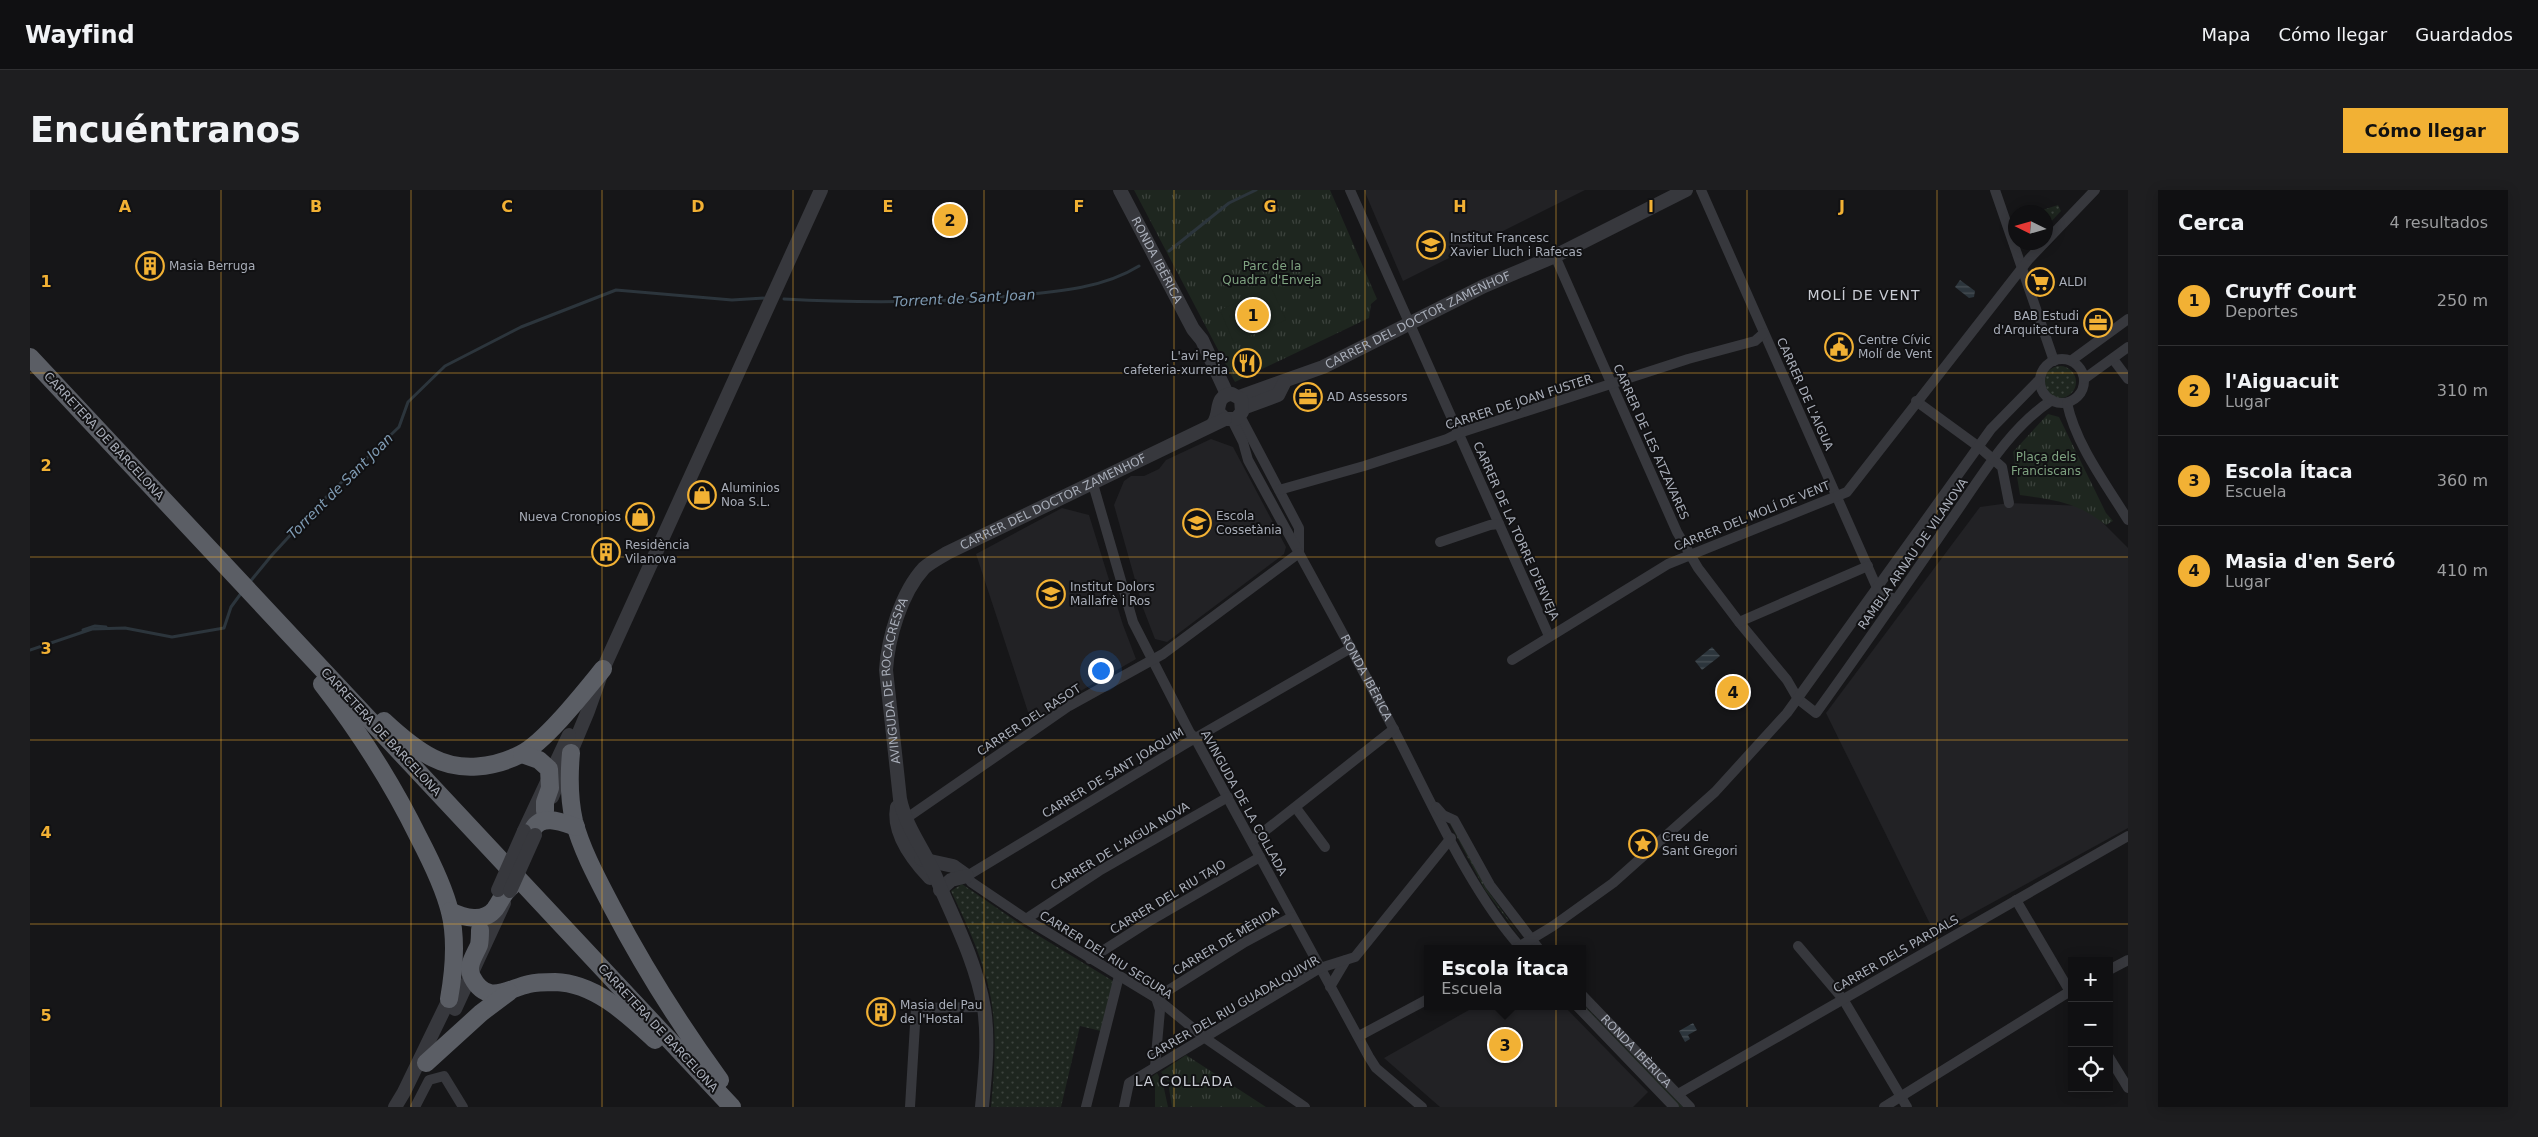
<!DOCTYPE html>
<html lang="es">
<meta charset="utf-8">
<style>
body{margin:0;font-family:"DejaVu Sans",sans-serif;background:#1e1e20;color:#f1f3f6}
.controls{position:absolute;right:15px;bottom:15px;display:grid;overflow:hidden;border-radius:0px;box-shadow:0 2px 12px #0003}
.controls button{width:45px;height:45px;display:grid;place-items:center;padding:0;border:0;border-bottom:1px solid #303032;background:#101012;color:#f1f3f6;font:25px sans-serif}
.compass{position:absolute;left:1978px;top:15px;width:45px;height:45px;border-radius:50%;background:#101012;box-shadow:0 2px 12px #0003;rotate:275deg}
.you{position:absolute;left:1070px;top:480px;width:18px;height:18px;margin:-12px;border:4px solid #fff;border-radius:50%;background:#1a73e8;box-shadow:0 0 0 8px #1a73e833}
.badge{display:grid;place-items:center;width:32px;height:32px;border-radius:50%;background:#f2b134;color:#111;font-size:16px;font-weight:700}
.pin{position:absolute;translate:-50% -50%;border:2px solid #fff;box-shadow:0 1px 5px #0006}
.popup{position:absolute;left:1394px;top:755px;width:162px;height:65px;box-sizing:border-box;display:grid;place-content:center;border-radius:0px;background:#101012;filter:drop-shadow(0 1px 4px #0005);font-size:16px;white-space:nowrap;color:#9c9d9f}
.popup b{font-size:19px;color:#f1f3f6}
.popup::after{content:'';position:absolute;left:50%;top:100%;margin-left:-10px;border:10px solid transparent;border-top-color:#101012}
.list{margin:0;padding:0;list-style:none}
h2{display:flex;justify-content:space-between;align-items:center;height:65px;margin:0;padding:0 20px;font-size:21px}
h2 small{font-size:16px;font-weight:400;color:#9c9d9f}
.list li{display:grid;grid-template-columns:32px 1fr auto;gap:15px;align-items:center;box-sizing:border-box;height:90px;padding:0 20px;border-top:1px solid #303032}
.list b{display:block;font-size:19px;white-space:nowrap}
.list p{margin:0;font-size:16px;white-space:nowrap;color:#9c9d9f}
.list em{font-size:16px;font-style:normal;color:#9c9d9f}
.icon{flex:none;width:28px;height:28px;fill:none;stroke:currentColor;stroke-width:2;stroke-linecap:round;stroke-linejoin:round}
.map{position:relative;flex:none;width:2098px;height:917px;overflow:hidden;border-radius:0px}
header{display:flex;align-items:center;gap:30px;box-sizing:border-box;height:70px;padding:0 25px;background:#101012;border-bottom:1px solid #303032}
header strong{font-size:24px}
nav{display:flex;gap:28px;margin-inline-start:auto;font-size:18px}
.intro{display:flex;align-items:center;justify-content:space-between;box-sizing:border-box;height:120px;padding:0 30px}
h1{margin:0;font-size:35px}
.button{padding:12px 22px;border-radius:0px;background:#f2b134;color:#111;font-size:18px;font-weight:700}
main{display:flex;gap:30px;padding:0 30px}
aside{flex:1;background:#101012;border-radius:0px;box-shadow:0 2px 12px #0003}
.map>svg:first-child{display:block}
.built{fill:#222225}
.grass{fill:url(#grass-dots)}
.park{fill:url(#park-tufts)}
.pitch{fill:#1e261f}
.water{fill:url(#water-rules)}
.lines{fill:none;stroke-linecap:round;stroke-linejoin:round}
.stream{stroke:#2c353c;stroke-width:3}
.minor{stroke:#37383d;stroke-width:10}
.tertiary{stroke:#37383d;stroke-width:14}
.trunk{stroke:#5b5e65;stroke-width:18}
.tertiary-bridge{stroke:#37383d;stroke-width:14}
.grid{fill:none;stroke:#f2b134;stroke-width:1;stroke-opacity:0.55}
.labels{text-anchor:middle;stroke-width:4;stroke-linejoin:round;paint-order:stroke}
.poi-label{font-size:12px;fill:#a8adb8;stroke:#111113;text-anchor:start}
.street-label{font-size:12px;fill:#a8adb8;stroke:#111113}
.park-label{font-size:12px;fill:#7fa381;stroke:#111113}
.neighbourhood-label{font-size:14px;letter-spacing:1px;fill:#c9ccd4;stroke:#111113}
.water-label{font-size:14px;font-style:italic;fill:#7f9bb3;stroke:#111113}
.grid-label{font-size:16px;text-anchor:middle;font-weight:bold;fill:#f2b134;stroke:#111113;stroke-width:4;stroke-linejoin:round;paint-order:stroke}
</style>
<header>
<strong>Wayfind</strong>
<nav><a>Mapa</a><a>Cómo llegar</a><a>Guardados</a></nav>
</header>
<div class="intro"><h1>Encuéntranos</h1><a class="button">Cómo llegar</a></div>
<main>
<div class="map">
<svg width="2098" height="917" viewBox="0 0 2098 917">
<defs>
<pattern id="grass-dots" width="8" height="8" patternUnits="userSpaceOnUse" patternTransform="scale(1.25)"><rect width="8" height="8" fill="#1e261f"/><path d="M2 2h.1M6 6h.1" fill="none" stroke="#3c433d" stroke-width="1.8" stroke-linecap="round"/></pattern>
<pattern id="park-tufts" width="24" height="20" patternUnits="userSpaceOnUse" patternTransform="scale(1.25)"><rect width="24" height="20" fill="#1e261f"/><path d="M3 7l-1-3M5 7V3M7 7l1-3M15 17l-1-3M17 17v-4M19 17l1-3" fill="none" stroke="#3c433d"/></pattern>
<pattern id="water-rules" width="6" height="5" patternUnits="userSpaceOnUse" patternTransform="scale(1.25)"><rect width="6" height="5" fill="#2c353c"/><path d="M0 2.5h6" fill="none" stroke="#485056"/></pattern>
</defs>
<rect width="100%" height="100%" fill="#161618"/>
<g class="built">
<polygon points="1334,0 1555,0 1373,91"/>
<polygon points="1181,249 1203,257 1256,357 1254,364 1137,452 1125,449 1113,418 1084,315 1094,291 1101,286 1114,286 1129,279 1136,270"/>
<polygon points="1979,313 2056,316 2098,358 2098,638 1905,744 1796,523 1950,317"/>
<polygon points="1032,318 1059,325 1093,435 1106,469 1042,506 1002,534 946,364"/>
<polygon points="1446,816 1534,816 1618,902 1603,917 1410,917 1354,868"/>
</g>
<g class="grass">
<polygon points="2028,15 2031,21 2016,37 2016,22 2006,22"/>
<circle cx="2030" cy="192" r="16"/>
<polygon points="1422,633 1456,698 1492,749 1455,700 1420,634"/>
<path d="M 932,694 L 996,738 L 1083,791 L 1071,841 L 1050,836 L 1031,917 L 961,917 C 965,876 968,831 957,791 C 949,760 935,730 921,701 Z"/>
<polygon points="1552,813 1653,917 1649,917 1553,816"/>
</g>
<g class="park">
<polygon points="1104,0 1300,0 1347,109 1341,114 1339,128 1205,192"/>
<path d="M 2018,224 L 2029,227 L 2076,323 L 2083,331 L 2076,335 C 2046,312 2027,310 1990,305 L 1983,262 Z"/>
<polygon points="1156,865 1236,917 1142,917 1138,892 1131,882"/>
<polygon points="1127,883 1133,894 1138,917 1125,917 1125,897 1122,897 1119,889"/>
</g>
<polygon class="pitch" points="1241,97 1256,130 1204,153 1190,120"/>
<g class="water">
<polygon points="1930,90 1945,101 1944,107 1939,108 1925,97"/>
<polygon points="1682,457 1690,466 1672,480 1665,471"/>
<polygon points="1663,833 1667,840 1658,845 1660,849 1655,852 1649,841"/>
</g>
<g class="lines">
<g class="stream">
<polyline points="1139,61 1199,13 1226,0"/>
<path d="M 754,109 C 830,113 905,113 981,106 C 1024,102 1072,99 1109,76"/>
<polyline points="219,393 242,365 289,314 369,237 378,212 415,176 491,137 586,100 702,110 736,108"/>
<polyline points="53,440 65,436 76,437"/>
<polyline points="0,460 62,439 95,438 142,447 194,438 201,417 212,402"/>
</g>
<g class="minor">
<polyline points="1320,0 1519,446"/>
<polyline points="1671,0 1848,400 1866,410"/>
<polyline points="1965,0 2024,171"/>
<path d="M 1525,66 L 1647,342 L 1668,378 L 1709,432 L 1757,490 L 1768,509 L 1786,523 C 1830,462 1873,400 1916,337 C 1947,294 1977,239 2022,210"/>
<polyline points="2083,169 2098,189"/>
<circle cx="2032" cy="191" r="22"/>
<polyline points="2042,170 2098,129"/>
<polyline points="2054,189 2098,157"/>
<polyline points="1886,211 1949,257 1972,277 1979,313"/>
<path d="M 2037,213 C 2046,255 2076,294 2098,330"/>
<polyline points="1210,226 1269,338 1269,363"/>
<path id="s1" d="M 1202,230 L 1213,252 L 1218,270 C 1267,360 1317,449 1364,540 C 1401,611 1439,700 1492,759"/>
<polyline points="1063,294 1103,432 1160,543 1165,548 1339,867 1346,878 1392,917"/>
<polyline points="1249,300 1334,276 1417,249 1429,243 1658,169 1725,151 1734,143"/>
<polyline points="1410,352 1460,335 1469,334"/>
<polyline points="1709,432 1838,376"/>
<polyline points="1482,470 1638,374 1817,302 1999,69 2065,0"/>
<polyline points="1406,617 1413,625 1424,630 1460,695 1509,759"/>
<polyline points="1266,618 1295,657"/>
<polyline points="871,632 1039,516 1133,464 1269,363"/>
<polyline points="1222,651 1364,539"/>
<polyline points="1986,710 2042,805"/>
<polyline points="996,729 1069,681 1198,607"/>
<polyline points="1768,756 1813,809 1877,917"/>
<polyline points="1485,759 1523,736 1583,693 1685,602 1757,523 1961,239 2008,191"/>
<polyline points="1060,769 1118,732 1230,667"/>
<polyline points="2079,780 2098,770"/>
<polyline points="1300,797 1316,770"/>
<path id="s2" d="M 1552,805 L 1660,917"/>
<polyline points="1547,816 1644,917"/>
<polyline points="1329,846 1398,809"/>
<polyline points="2079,867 2098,898"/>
<polyline points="1125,877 1130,820 1126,808 1215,752 1262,727"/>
<polyline points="1648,904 2098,646"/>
<polyline points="385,917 399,890 414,886 433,917"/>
<polyline points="880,917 886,818 954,817"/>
<polyline points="1056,917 1089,786"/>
<polyline points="1094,917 1099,893 1290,778 1325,767 1421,648"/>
<polyline points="1275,917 1175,848 1126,808 996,729 941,692 937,686 1155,554 1321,458"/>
<polyline points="1854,917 2042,800"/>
</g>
<g class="tertiary">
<path id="s3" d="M 1090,0 L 1163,139 L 1172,150 L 1197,204"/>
<path id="s4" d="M 1209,207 L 1293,177 L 1454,96 L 1525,66 L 1656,0"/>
<polyline points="1213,218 1248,205 1254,193"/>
<path d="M 1183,234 C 1192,223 1183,206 1202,204 L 1211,209 L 1212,222 L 1206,229 L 1195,229 L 1189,223"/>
<polyline points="522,607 558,521 573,479 791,0"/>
<path d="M 867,617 C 862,643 883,670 900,688"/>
<polyline points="494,641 539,545"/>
<polyline points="891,669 923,676 937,686"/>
<polyline points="910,700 921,690 937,686"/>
<polyline points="425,819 474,713"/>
<polyline points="365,917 374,902 424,799"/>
<path id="s5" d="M 952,917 C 955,885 959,850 954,818 C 946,771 923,728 905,685 C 894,659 876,638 870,609 L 856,480 C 858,448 871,403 894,378 C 901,372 909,368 917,363 L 1195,229"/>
</g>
<g class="trunk">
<polyline points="0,167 702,917"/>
<path d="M 292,494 C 331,544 361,591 389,648 C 401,671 414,697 420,722 C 427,750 424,781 419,809"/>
<path d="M 354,531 C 369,545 385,559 403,568 C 430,582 464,578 491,564 C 515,552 555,501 573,479"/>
<path d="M 541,563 C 539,585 539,609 544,631 C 552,661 568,690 582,717 C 614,778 650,835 690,890"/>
<polyline points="492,564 509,570 519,579 520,598 515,612 515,621"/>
<path d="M 491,660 C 497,654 499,646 503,639 C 512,623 534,633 546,637"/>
<path d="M 420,721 C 434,728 454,733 465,719 C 472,709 472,704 482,696"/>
<path d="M 450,740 C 450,745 450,750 449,755 C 445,765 436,776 442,787 C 457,816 477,799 499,794 C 507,792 516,792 525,792 C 565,793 598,825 625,850"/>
<polyline points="396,873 451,823 479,802"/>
</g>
<g class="tertiary-bridge">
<polyline points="468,700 494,641"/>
<polyline points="480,701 505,645"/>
</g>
</g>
<path class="grid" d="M 191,0 L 191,917M 381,0 L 381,917M 572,0 L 572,917M 763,0 L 763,917M 954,0 L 954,917M 1144,0 L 1144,917M 1335,0 L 1335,917M 1526,0 L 1526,917M 1717,0 L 1717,917M 1907,0 L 1907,917M 0,183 L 2098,183M 0,367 L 2098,367M 0,550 L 2098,550M 0,734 L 2098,734"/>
<defs>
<symbol id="school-ring" viewBox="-11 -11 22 22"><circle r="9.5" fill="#111113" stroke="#f2b134" stroke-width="1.5"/><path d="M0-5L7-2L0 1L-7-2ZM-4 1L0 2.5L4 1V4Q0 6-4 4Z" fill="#f2b134"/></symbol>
<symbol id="building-ring" viewBox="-11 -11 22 22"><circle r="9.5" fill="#111113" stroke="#f2b134" stroke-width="1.5"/><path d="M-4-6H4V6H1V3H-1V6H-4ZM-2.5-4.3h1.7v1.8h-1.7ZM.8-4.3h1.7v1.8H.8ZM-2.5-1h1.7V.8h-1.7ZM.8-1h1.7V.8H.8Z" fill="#f2b134"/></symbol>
<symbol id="supermarket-ring" viewBox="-11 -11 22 22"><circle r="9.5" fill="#111113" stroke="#f2b134" stroke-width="1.5"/><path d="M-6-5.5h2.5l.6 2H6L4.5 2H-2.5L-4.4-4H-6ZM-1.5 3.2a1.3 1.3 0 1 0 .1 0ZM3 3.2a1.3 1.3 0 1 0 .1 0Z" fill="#f2b134"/></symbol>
<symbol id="office-ring" viewBox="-11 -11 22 22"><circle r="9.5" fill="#111113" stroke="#f2b134" stroke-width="1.5"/><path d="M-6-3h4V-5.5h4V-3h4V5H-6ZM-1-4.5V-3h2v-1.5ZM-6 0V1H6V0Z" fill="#f2b134"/></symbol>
<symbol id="civic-ring" viewBox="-11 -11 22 22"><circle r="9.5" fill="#111113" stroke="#f2b134" stroke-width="1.5"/><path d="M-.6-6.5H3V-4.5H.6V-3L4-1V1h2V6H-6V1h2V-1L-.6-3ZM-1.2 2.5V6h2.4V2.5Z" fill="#f2b134"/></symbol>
<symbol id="restaurant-ring" viewBox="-11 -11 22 22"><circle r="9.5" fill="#111113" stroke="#f2b134" stroke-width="1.5"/><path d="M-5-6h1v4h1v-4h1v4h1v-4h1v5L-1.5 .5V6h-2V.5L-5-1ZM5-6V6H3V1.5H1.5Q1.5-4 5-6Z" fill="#f2b134"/></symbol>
<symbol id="shop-ring" viewBox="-11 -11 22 22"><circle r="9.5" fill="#111113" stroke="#f2b134" stroke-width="1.5"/><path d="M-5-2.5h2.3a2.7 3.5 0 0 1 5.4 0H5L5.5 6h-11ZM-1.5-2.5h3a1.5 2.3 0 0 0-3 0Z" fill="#f2b134"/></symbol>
<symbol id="sight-ring" viewBox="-11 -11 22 22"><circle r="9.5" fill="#111113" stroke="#f2b134" stroke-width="1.5"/><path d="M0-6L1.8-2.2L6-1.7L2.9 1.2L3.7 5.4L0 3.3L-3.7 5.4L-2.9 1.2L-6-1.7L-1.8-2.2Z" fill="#f2b134"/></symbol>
</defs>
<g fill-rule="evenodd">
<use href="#school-ring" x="1385" y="39" width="32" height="32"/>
<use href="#building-ring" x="104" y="60" width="32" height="32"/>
<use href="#supermarket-ring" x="1994" y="76" width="32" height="32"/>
<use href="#office-ring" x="2052" y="117" width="32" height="32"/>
<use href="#civic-ring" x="1793" y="141" width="32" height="32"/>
<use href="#restaurant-ring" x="1201" y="157" width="32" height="32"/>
<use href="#office-ring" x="1262" y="191" width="32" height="32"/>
<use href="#shop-ring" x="656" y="289" width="32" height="32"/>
<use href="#shop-ring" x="594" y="311" width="32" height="32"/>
<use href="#school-ring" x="1151" y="317" width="32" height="32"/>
<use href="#building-ring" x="560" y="346" width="32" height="32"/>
<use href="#school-ring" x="1005" y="388" width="32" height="32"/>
<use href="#sight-ring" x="1597" y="638" width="32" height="32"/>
<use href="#building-ring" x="835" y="806" width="32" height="32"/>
</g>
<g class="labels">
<g class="poi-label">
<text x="1420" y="52">Institut Francesc<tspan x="1420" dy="14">Xavier Lluch i Rafecas</tspan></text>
<text x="139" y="80">Masia Berruga</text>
<text x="2029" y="96">ALDI</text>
<text x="2049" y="130" text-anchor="end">BAB Estudi<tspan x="2049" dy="14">d'Arquitectura</tspan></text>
<text x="1828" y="154">Centre Cívic<tspan x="1828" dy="14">Molí de Vent</tspan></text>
<text x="1198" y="170" text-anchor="end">L'avi Pep,<tspan x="1198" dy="14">cafeteria-xurreria</tspan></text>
<text x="1297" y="211">AD Assessors</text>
<text x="691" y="302">Aluminios<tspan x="691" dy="14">Noa S.L.</tspan></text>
<text x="1186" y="330">Escola<tspan x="1186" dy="14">Cossetània</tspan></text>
<text x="591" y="331" text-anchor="end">Nueva Cronopios</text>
<text x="595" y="359">Residència<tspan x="595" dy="14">Vilanova</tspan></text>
<text x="1040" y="401">Institut Dolors<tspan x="1040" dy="14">Mallafrè i Ros</tspan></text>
<text x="1632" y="651">Creu de<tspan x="1632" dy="14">Sant Gregori</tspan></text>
<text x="870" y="819">Masia del Pau<tspan x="870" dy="14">de l'Hostal</tspan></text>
</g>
<g class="street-label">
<text dy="4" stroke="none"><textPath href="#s3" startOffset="79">RONDA IBÈRICA</textPath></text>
<text dy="4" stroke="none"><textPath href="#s4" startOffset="195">CARRER DEL DOCTOR ZAMENHOF</textPath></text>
<text transform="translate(1775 204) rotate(66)" y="4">CARRER DE L'AIGUA</text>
<text transform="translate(1489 212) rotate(-18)" y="4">CARRER DE JOAN FUSTER</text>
<text transform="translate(74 246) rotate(47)" y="4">CARRETERA DE BARCELONA</text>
<text transform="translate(1621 252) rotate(66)" y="4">CARRER DE LES ATZAVARES</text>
<text dy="4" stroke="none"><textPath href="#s5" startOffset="711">CARRER DEL DOCTOR ZAMENHOF</textPath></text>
<text transform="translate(1722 326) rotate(-22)" y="4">CARRER DEL MOLÍ DE VENT</text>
<text transform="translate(1486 341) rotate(66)" y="4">CARRER DE LA TORRE D'ENVEJA</text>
<text transform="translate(1883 364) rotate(-55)" y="4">RAMBLA ARNAU DE VILANOVA</text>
<text dy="4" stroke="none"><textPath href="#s1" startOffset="291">RONDA IBÈRICA</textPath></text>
<text dy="4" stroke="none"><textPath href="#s5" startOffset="445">AVINGUDA DE ROCACRESPA</textPath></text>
<text transform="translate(999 530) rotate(-33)" y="4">CARRER DEL RASOT</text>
<text transform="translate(351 542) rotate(47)" y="4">CARRETERA DE BARCELONA</text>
<text transform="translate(1083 583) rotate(-31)" y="4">CARRER DE SANT JOAQUIM</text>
<text transform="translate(1214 613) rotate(61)" y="4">AVINGUDA DE LA COLLADA</text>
<text transform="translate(1090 656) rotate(-31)" y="4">CARRER DE L'AIGUA NOVA</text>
<text transform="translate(1138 707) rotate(-31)" y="4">CARRER DEL RIU TAJO</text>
<text transform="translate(1196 751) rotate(-31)" y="4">CARRER DE MÈRIDA</text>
<text transform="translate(1866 764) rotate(-30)" y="4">CARRER DELS PARDALS</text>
<text transform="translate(1076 765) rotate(32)" y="4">CARRER DEL RIU SEGURA</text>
<text transform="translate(1203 818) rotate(-30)" y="4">CARRER DEL RIU GUADALQUIVIR</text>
<text transform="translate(628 838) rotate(47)" y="4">CARRETERA DE BARCELONA</text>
<text dy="4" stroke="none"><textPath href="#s2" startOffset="78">RONDA IBÈRICA</textPath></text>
</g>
<g class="park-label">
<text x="1242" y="80">Parc de la<tspan x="1242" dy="14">Quadra d'Enveja</tspan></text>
<text x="2016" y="271">Plaça dels<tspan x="2016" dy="14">Franciscans</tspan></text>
</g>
<g class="neighbourhood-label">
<text x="1834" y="110">MOLÍ DE VENT</text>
<text x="1154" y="896">LA COLLADA</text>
</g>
<g class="water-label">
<text transform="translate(934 108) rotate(-3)" y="5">Torrent de Sant Joan</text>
<text transform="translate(310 296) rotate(-45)" y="5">Torrent de Sant Joan</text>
</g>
</g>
<g class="grid-label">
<text x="95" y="22">A</text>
<text x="286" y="22">B</text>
<text x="477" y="22">C</text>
<text x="668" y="22">D</text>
<text x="858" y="22">E</text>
<text x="1049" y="22">F</text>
<text x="1240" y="22">G</text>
<text x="1430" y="22">H</text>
<text x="1621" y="22">I</text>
<text x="1812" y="22">J</text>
<text x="16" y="97">1</text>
<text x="16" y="281">2</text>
<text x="16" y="464">3</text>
<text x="16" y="648">4</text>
<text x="16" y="831">5</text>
</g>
</svg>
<div class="controls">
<button>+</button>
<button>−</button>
<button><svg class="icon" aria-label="locate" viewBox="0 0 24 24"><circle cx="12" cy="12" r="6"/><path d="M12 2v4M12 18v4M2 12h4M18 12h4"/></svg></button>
</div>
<svg class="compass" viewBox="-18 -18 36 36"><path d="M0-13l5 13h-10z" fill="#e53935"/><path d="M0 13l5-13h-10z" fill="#9c9d9f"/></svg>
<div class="you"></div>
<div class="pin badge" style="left:1223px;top:125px">1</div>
<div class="pin badge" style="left:920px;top:30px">2</div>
<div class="pin badge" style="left:1475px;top:855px">3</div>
<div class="popup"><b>Escola Ítaca</b>Escuela</div>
<div class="pin badge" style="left:1703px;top:502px">4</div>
</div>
<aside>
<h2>Cerca<small>4 resultados</small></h2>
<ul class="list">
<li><span class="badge">1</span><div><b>Cruyff Court</b><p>Deportes</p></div><em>250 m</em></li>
<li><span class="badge">2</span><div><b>l'Aiguacuit</b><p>Lugar</p></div><em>310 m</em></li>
<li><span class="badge">3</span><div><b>Escola Ítaca</b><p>Escuela</p></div><em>360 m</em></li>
<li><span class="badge">4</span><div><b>Masia d'en Seró</b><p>Lugar</p></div><em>410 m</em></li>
</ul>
</aside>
</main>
